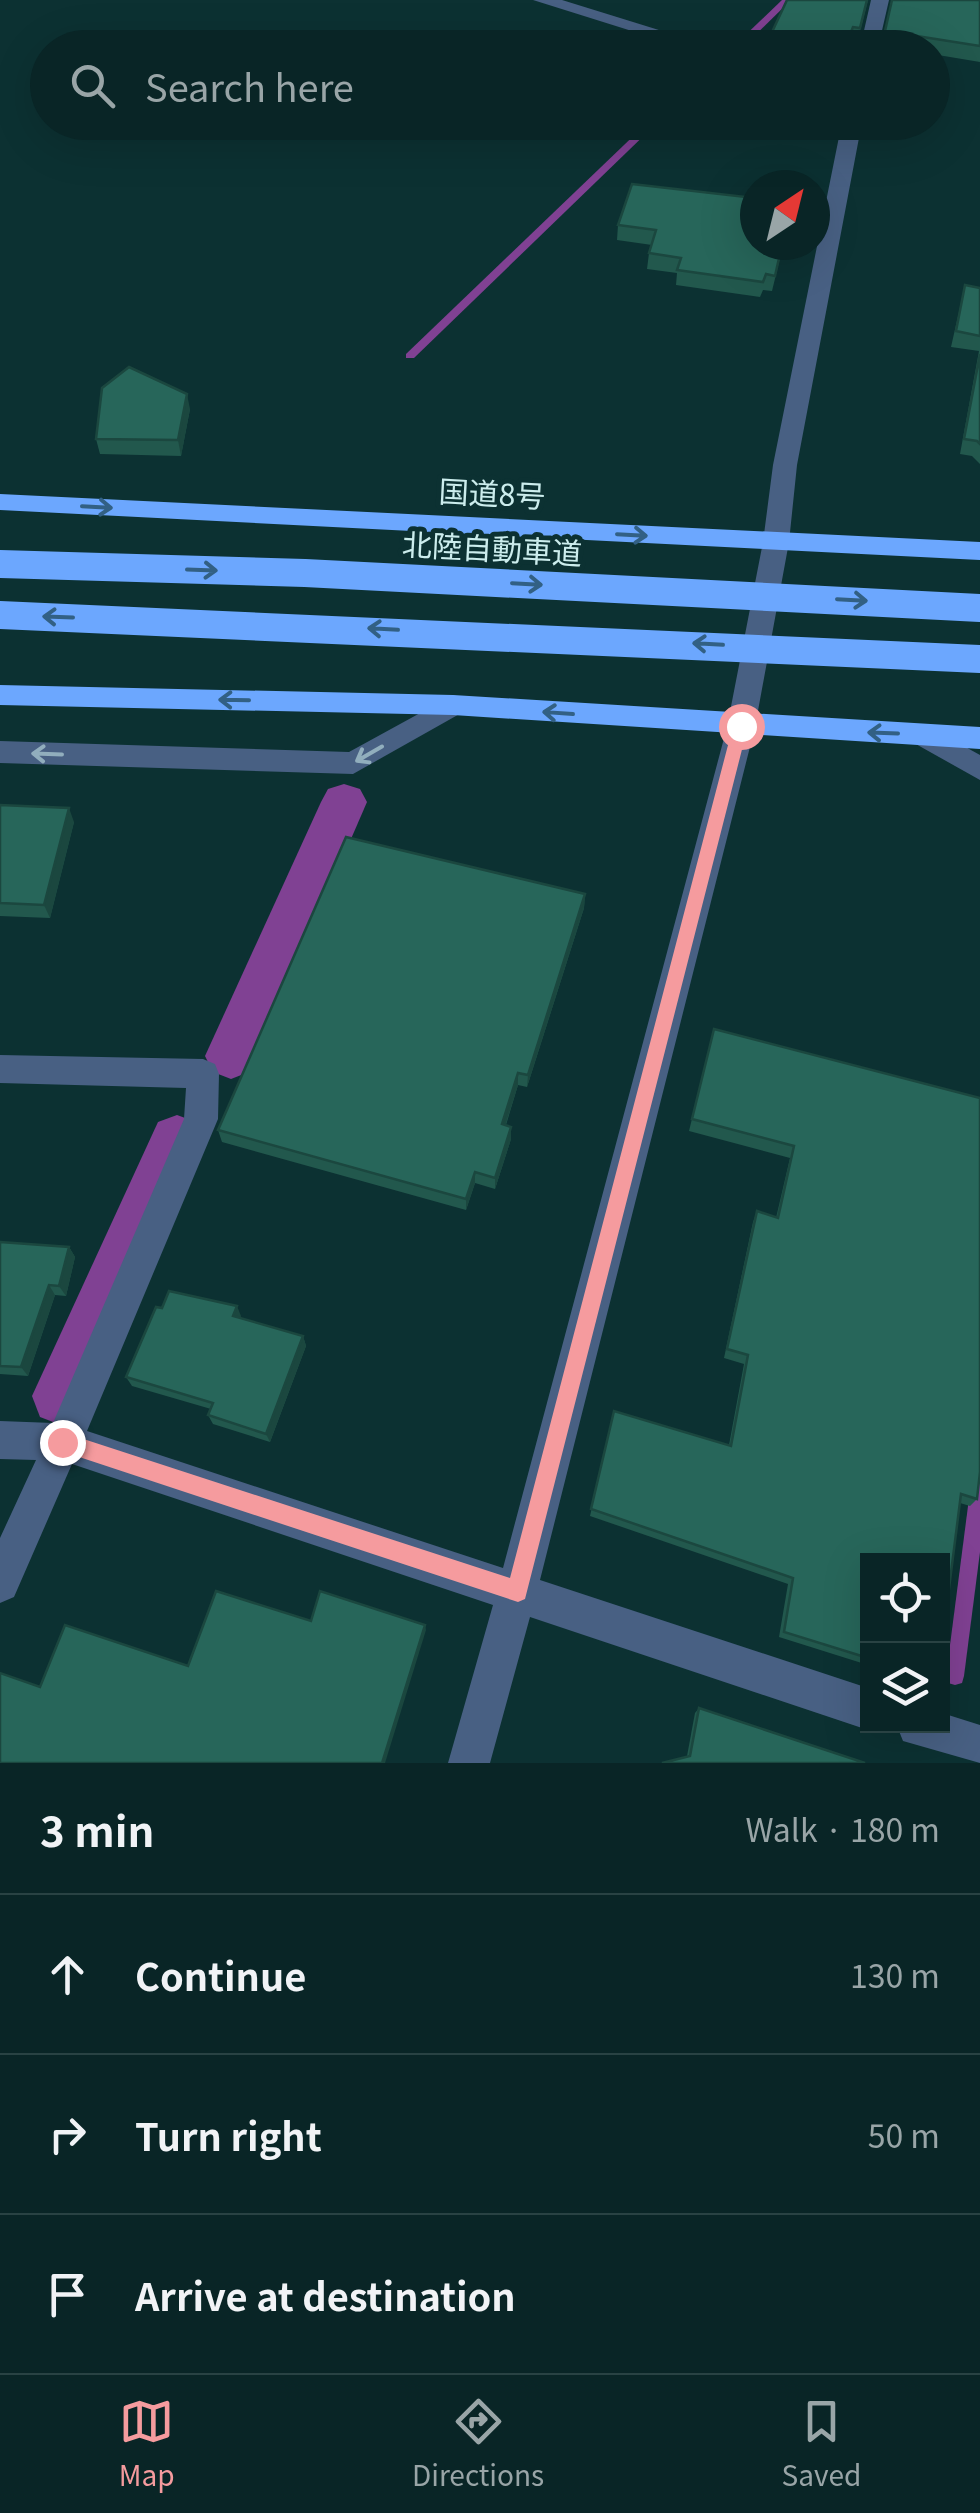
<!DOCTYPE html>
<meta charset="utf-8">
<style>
body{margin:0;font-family:Georgia,"Noto Sans JP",serif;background:#173132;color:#f1f3f6}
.controls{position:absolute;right:30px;bottom:30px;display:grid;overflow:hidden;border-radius:0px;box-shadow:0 10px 40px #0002}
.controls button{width:90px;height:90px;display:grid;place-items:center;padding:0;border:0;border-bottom:2px solid #294243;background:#092526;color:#f1f3f6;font:50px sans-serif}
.compass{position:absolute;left:740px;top:170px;width:90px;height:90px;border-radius:50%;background:#092526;box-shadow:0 10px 40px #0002;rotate:35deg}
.stop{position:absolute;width:30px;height:30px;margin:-22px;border:8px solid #f59b9e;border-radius:50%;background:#fff}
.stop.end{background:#f59b9e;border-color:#fff;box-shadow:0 2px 10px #0008}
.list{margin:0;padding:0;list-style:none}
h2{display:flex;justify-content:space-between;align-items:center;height:130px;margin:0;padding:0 40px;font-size:42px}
h2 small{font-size:32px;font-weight:400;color:#99a5a7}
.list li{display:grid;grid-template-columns:65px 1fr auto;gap:30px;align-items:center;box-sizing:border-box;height:160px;padding:0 40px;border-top:2px solid #294243}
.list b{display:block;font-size:38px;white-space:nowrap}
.list em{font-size:32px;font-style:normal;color:#99a5a7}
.icon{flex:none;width:55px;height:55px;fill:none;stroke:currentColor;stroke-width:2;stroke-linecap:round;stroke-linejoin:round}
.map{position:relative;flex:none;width:980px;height:1763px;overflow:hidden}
.search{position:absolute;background:#092526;box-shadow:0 10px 40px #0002;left:30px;right:30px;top:30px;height:110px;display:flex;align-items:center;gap:25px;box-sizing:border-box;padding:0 35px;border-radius:55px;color:#99a5a7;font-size:38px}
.sheet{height:610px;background:#092526}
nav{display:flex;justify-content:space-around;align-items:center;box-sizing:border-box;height:140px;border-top:2px solid #294243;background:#092526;font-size:28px;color:#99a5a7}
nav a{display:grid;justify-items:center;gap:5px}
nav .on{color:#f59b9e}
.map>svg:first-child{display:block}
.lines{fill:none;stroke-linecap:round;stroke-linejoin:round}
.stream{fill:#804193;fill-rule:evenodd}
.canal{fill:#804193;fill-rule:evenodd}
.minor{fill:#486083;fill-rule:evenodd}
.highway{fill:#6ca7fe;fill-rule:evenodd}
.highway-bridge{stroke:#6ca7fe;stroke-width:28}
.wall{fill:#22584d}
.shaded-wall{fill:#1b473f}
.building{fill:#27665a;stroke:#1b473f;stroke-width:2.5}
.oneway{stroke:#326084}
.oneway2{stroke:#91aebd}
.route{fill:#f59b9e}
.labels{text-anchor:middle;stroke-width:10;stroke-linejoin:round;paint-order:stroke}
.street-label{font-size:30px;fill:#cceded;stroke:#0c3132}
</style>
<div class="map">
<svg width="980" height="1763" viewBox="0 0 980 1763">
<rect width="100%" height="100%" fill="#0c3132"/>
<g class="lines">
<g class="stream">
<polygon points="782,0 791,0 742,48 736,48 736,44"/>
<polygon points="648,122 658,122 414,358 406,358 406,354"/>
<polygon points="980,1474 980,1552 964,1676 962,1683 955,1685 948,1683 946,1676 971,1483 974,1477"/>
</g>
<g class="canal">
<polygon points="344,784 360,789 367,802 257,1056 249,1072 231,1079 213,1072 205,1056 321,802 328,789"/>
<polygon points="177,1115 196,1122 204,1139 82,1417 61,1425 40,1417 32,1396 158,1122"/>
</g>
<g class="minor">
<polygon points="533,0 562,0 717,48 686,48"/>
<polygon points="871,0 889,0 878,48 860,48"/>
<polygon points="842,122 862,122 797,465 789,542 755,727 540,1580 868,1688 868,1726 878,1726 868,1730 530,1617 490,1763 448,1763 493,1605 72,1464 14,1597 0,1603 0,1538 36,1460 0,1459 0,1421 53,1423 184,1119 186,1088 0,1083 0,1055 203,1059 215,1064 219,1074 218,1119 87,1431 503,1568 727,727 763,542 773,465"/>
<polygon points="453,695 463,698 467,705 463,712 353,774 0,763 0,741 349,752"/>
<polygon points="924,724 980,755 980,780 914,743 910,735 914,727"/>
<polygon points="942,1713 980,1725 980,1763 903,1741 897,1726 942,1726"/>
</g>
<g class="highway">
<polygon points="0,494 980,542 980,560 0,510"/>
<polygon points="0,685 453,695 980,727 980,749 453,715 0,705"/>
</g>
<g class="highway-bridge">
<polyline points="0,564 305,573 980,608"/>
<polyline points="0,615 980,659"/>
</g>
</g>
<g class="wall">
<polygon points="787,0 868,0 857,43 850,42 848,48 770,47 772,32"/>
<polygon points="892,0 980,0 980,62 932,54 932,48 893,48 882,46"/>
<polygon points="618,225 755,245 802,245 800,257 781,254 772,291 763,290 760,297 676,285 677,273 647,269 649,253 652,245 617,240"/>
<polygon points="965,285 980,288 980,464 972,456 960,454 979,351 951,347"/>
<polygon points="190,409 181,456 100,454 96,439"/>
<polygon points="0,805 74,822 50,918 0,916"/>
<polygon points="585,894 584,908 527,1087 518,1085 506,1125 511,1139 495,1189 475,1183 466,1210 222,1142 218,1130"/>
<polygon points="714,1029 980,1098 977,1499 970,1506 960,1503 945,1620 942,1622 942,1560 868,1560 868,1665 779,1637 788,1584 590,1516 614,1411 729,1445 744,1364 724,1358 753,1222 757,1211 776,1218 790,1158 689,1131"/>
<polygon points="0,1242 69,1247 75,1257 66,1296 55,1295 28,1376 0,1374"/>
<polygon points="241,1316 240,1318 303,1336 306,1346 270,1442 213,1424 208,1415 211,1409 132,1386 126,1377"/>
<polygon points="699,1708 865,1763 687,1756 695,1713"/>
</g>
<g class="shaded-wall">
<polygon points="187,394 190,409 181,456 178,440"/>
<polygon points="69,808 74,822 50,918 44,905"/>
<polygon points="585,894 584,908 527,1087 528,1075"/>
<polygon points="518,1073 518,1085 502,1136 502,1124"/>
<polygon points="511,1127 511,1139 495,1189 495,1178"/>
<polygon points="475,1172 475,1183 466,1210 466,1199"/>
<polygon points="69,1247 75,1257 66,1296 59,1286"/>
<polygon points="49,1285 55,1295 28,1376 21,1367"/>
<polygon points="237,1306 241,1316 237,1326 233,1316"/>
<polygon points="303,1336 306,1346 270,1442 266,1434"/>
<polygon points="425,1625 426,1630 385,1763 382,1763"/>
</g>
<g class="building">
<polygon points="787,0 867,0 860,28 853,27 846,44 772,32"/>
<polygon points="892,0 980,0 980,46 885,31"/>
<polygon points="632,184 755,198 755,245 782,245 775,276 766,274 763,282 677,270 681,258 649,253 656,230 618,225"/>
<polygon points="965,285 980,288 980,336 956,331"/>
<polygon points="980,354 980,444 977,441 964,439"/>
<polygon points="129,367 187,394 178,440 96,439 102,388"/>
<polygon points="0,805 69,808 44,905 0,903"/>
<polygon points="346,837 585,894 528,1075 518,1073 502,1124 511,1127 495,1178 475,1172 466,1199 218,1130"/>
<polygon points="714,1029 980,1098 980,1472 977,1499 961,1494 945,1620 942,1619 942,1560 868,1560 868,1658 784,1632 793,1578 591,1509 614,1411 731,1446 748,1355 727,1349 757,1211 778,1218 794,1146 692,1119"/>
<polygon points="0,1242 69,1247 59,1286 49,1285 21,1367 0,1366"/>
<polygon points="169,1291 237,1306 233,1316 303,1336 266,1434 208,1415 213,1403 126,1377 156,1307 162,1308"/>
<polygon points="216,1591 311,1621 320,1591 425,1625 382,1763 0,1763 0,1673 40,1687 65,1625 188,1666"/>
<polygon points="699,1708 865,1763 662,1763 690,1756"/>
</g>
<defs><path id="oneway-shaft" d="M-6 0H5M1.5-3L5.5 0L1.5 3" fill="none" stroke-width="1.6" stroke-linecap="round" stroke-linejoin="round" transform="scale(2.5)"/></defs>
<g class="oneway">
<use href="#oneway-shaft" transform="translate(97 507) rotate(3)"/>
<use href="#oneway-shaft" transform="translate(632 535) rotate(3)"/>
<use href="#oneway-shaft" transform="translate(202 570) rotate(2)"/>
<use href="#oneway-shaft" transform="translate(527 584) rotate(3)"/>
<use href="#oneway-shaft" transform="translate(852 600) rotate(3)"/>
<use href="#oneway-shaft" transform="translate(58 617) rotate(-178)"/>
<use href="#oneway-shaft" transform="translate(383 629) rotate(-177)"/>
<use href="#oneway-shaft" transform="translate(708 644) rotate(-177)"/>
<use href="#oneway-shaft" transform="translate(234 700) rotate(-179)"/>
<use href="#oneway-shaft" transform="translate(558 713) rotate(-176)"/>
<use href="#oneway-shaft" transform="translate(883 733) rotate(-178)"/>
</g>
<g class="oneway2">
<use href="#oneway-shaft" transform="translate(47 754) rotate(-178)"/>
<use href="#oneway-shaft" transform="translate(369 754) rotate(150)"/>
</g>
<polygon class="route" points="741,721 748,726 525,1599 518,1602 55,1449 52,1442 62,1432 510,1578 733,726"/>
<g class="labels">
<g class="street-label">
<text transform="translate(492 495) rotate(3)" y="10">国道8号</text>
<text transform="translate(492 550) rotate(3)" y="10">北陸自動車道</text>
</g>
</g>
</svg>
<div class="controls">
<button><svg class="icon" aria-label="locate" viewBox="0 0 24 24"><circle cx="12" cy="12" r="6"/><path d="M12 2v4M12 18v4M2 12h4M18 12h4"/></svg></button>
<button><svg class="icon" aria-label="layers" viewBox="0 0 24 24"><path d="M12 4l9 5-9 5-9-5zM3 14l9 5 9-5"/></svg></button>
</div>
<svg class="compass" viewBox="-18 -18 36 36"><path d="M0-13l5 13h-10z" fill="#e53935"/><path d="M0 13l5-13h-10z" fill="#99a5a7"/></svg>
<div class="stop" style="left:741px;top:726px"></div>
<div class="stop end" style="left:62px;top:1442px"></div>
<div class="search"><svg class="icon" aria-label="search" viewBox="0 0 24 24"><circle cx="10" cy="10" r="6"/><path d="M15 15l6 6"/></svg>Search here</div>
</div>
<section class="sheet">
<h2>3 min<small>Walk · 180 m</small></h2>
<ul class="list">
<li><svg class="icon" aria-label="ahead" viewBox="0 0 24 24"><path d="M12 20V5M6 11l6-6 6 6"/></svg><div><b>Continue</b></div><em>130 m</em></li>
<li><svg class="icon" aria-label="right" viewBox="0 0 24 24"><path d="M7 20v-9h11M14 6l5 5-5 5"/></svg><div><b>Turn right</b></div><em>50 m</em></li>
<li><svg class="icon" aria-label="arrive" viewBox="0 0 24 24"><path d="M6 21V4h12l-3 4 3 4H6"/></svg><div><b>Arrive at destination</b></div></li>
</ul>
</section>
<nav>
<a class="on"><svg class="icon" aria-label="map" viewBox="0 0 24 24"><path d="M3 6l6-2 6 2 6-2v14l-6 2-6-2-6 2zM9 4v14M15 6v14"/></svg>Map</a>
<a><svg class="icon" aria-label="directions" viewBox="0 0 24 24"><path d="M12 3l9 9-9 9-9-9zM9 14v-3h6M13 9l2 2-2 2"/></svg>Directions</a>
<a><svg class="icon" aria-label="saved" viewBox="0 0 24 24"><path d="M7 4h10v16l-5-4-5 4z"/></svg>Saved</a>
</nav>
